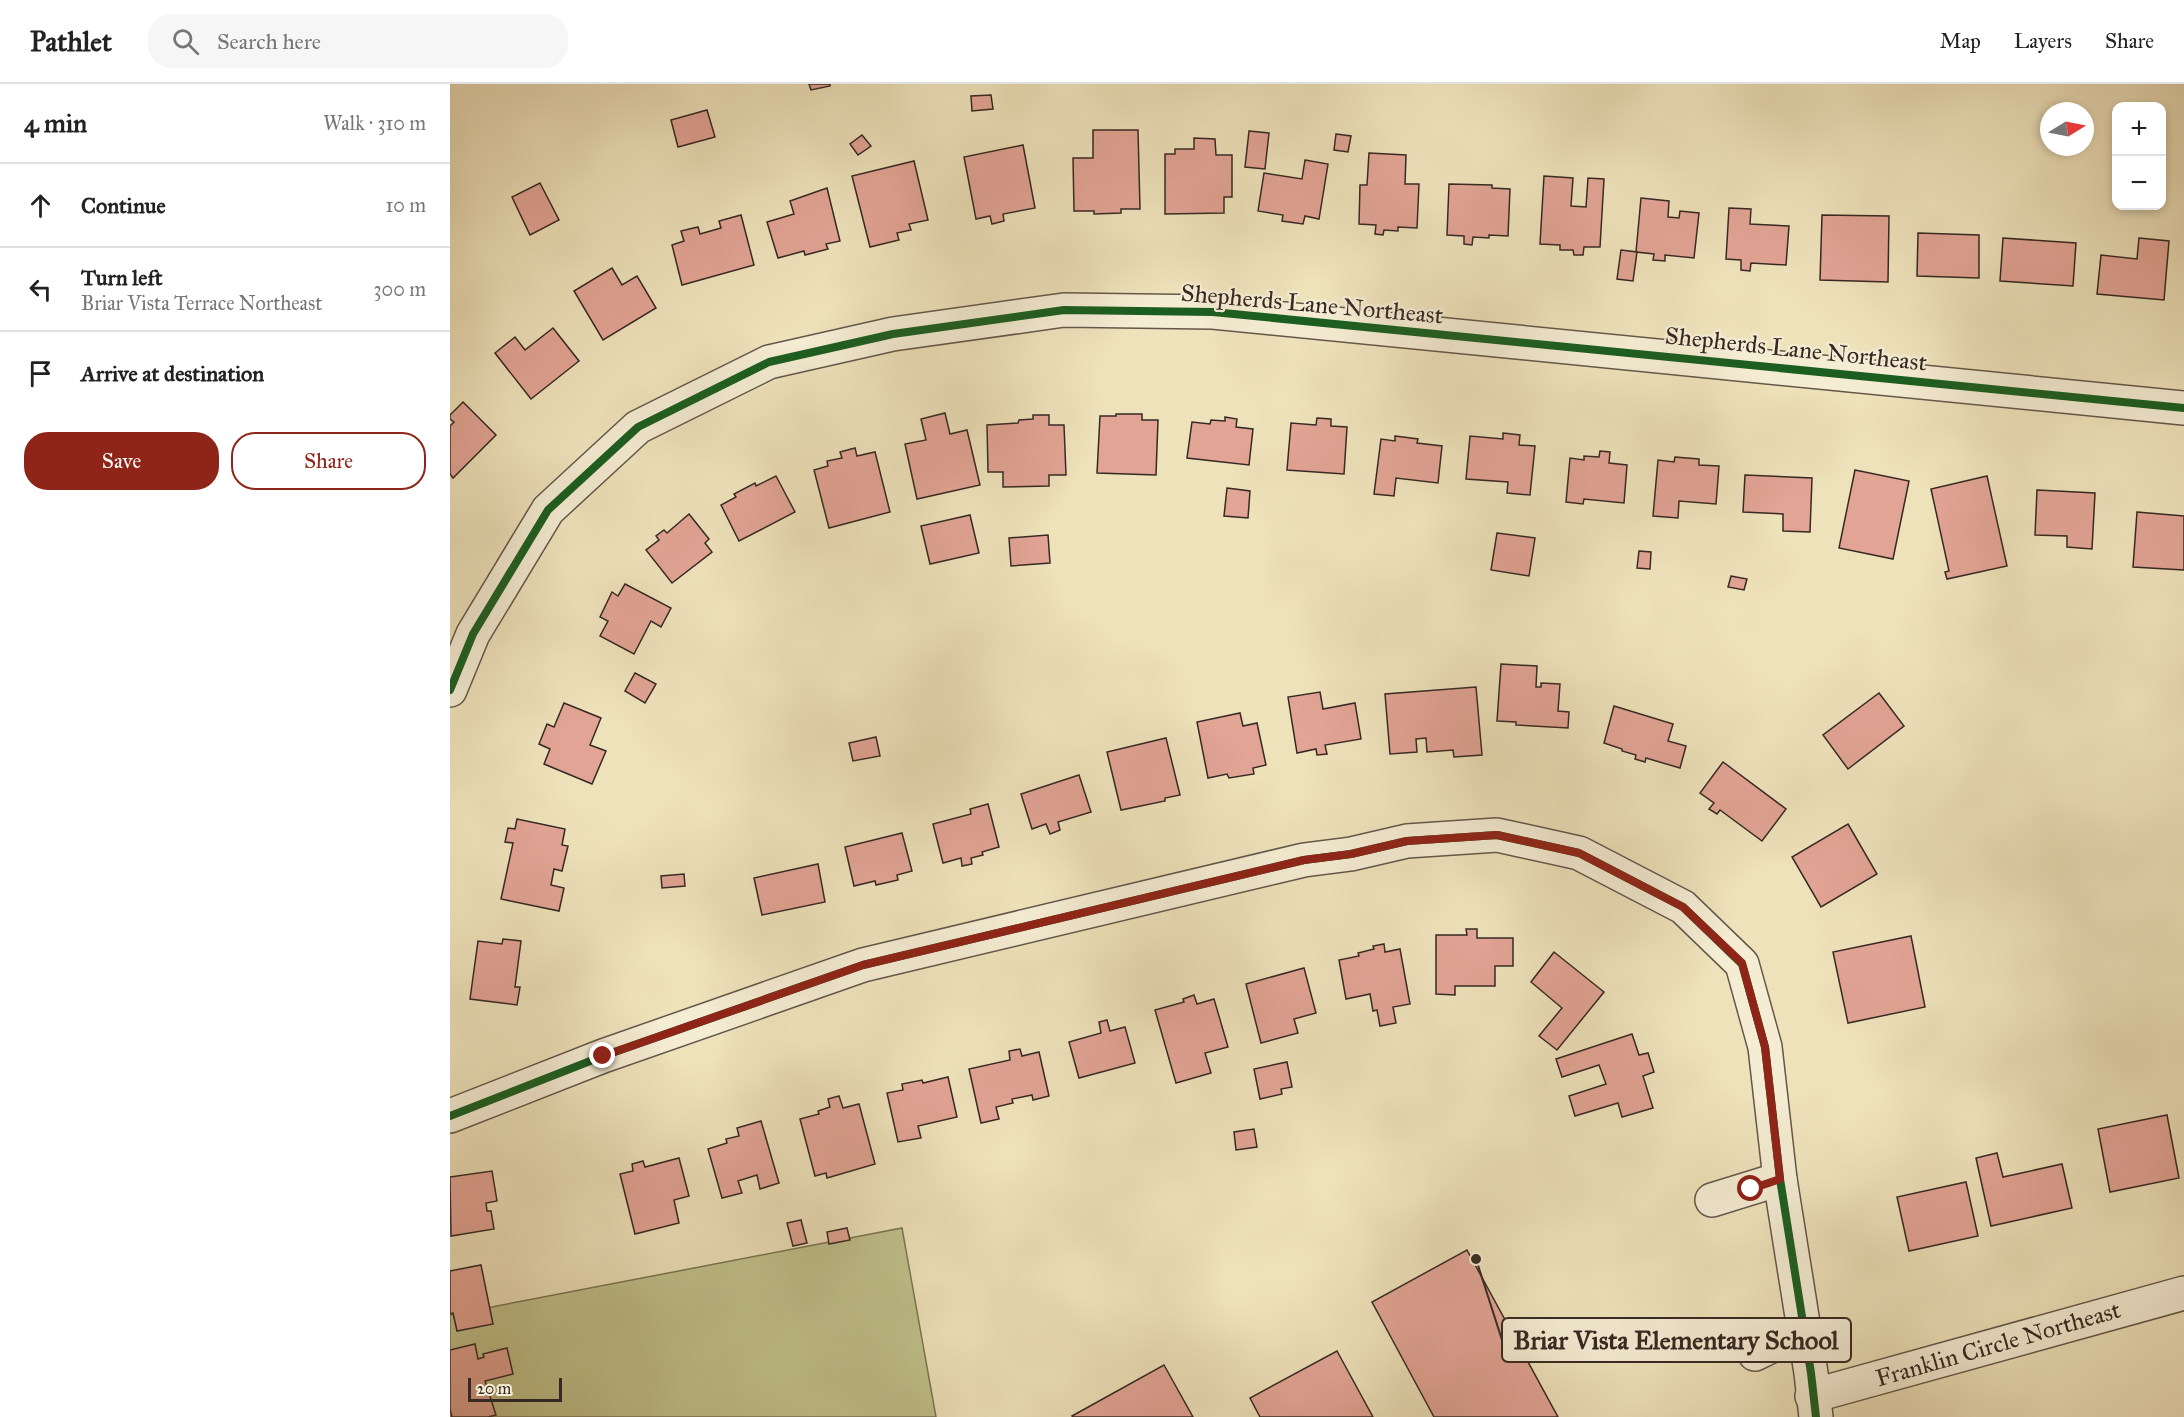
<!DOCTYPE html>
<meta charset="utf-8">
<style>
body{margin:0;font-family:"IM FELL Great Primer",serif;background:#f6f6f6;color:#222}
.controls{position:absolute;right:18px;top:18px;display:grid;overflow:hidden;border-radius:12px;box-shadow:0 3px 9px #0003}
.controls button{width:54px;height:54px;display:grid;place-items:center;padding:0;border:0;border-bottom:2px solid #e0e0e0;background:#fff;color:#222;font:30px sans-serif}
.compass{position:absolute;left:1590px;top:18px;width:54px;height:54px;border-radius:50%;background:#fff;box-shadow:0 3px 9px #0003;rotate:80deg}
.scale{position:absolute;left:18px;bottom:15px;width:94px;box-sizing:border-box;padding-left:6px;border:3px solid #362923;border-top:0;font-size:16px;line-height:21px;white-space:nowrap;color:#362923;-webkit-text-stroke:4px #f4ecd3;paint-order:stroke}
.stop{position:absolute;width:18px;height:18px;margin:-14px;border:4px solid #8f2418;border-radius:50%;background:#fff}
.stop.end{background:#8f2418;border-color:#fff;box-shadow:0 2px 6px #0008}
.list{margin:0;padding:0;list-style:none}
h2{display:flex;justify-content:space-between;align-items:center;height:78px;margin:0;padding:0 24px;font-size:26px}
h2 small{font-size:20px;font-weight:400;color:#767676}
.list li{display:grid;grid-template-columns:39px 1fr auto;gap:18px;align-items:center;box-sizing:border-box;height:84px;padding:0 24px;border-top:2px solid #e0e0e0}
.list b{display:block;font-size:22px;white-space:nowrap}
.list p{margin:0;font-size:20px;white-space:nowrap;color:#767676}
.list em{font-size:20px;font-style:normal;color:#767676}
.actions{display:flex;gap:12px;padding:18px 24px}
.actions a{flex:1;padding:14px 0;border:2px solid #8f2418;border-radius:24px;text-align:center;font-size:21px;color:#8f2418}
.actions .main{background:#8f2418;color:#fff}
.icon{flex:none;width:33px;height:33px;fill:none;stroke:currentColor;stroke-width:2;stroke-linecap:round;stroke-linejoin:round}
.map{position:relative;flex:none;width:1734px;height:1333px;overflow:hidden}
header{display:flex;align-items:center;gap:36px;box-sizing:border-box;height:84px;padding:0 30px;background:#fff;border-bottom:2px solid #e0e0e0}
header strong{font-size:28px}
nav{display:flex;gap:33px;margin-inline-start:auto;font-size:21px}
.search{width:420px;height:54px;background:#f6f6f6;display:flex;align-items:center;gap:15px;box-sizing:border-box;padding:0 21px;border-radius:24px;color:#767676;font-size:22px}
main{display:flex}
aside{flex:1;background:#fff}
.map>svg:first-child{display:block}
.green{fill:#c0c18b;stroke:#7b7557;stroke-width:1.5}
.building{fill:#e2a495;stroke:#362923;stroke-width:1.5}
.lines{fill:none;stroke-linecap:round;stroke-linejoin:round}
.minor-casing{stroke:#645749;stroke-width:36}
.minor{stroke:#f4ecd3;stroke-width:33}
.cycleway-casing{stroke:#f4ecd3;stroke-width:11}
.cycleway{stroke:#1b5e20;stroke-width:8}
.route{stroke:#8f2418;stroke-width:8}
.labels{text-anchor:middle;stroke-width:4.5;stroke-linejoin:round;paint-order:stroke}
.street-label{font-size:24px;fill:#362923;stroke:#f4ecd3}
.leader{fill:none;stroke:#362923;stroke-width:2}
.callout-dot{fill:#362923;stroke:#f4ecd3;stroke-width:2}
.callout{fill:#f4ecd3;stroke:#362923;stroke-width:2}
.callout-label{font-size:26px;text-anchor:middle;font-weight:bold;fill:#362923}
</style>
<header>
<strong>Pathlet</strong>
<div class="search"><svg class="icon" aria-label="search" viewBox="0 0 24 24"><circle cx="10" cy="10" r="6"/><path d="M15 15l6 6"/></svg>Search here</div>
<nav><a>Map</a><a>Layers</a><a>Share</a></nav>
</header>
<main>
<aside>
<h2>4 min<small>Walk · 310 m</small></h2>
<ul class="list">
<li><svg class="icon" aria-label="ahead" viewBox="0 0 24 24"><path d="M12 20V5M6 11l6-6 6 6"/></svg><div><b>Continue</b></div><em>10 m</em></li>
<li><svg class="icon" aria-label="left" viewBox="0 0 24 24"><path d="M17 20v-9H6M10 6l-5 5 5 5"/></svg><div><b>Turn left</b><p>Briar Vista Terrace Northeast</p></div><em>300 m</em></li>
<li><svg class="icon" aria-label="arrive" viewBox="0 0 24 24"><path d="M6 21V4h12l-3 4 3 4H6"/></svg><div><b>Arrive at destination</b></div></li>
</ul>
<div class="actions"><a class="main">Save</a><a>Share</a></div>
</aside>
<div class="map">
<svg width="1734" height="1333" viewBox="0 0 1734 1333">
<rect width="100%" height="100%" fill="#eee2bb"/>
<filter id="stains"><feTurbulence type="fractalNoise" baseFrequency=".00333" numOctaves="4"/><feColorMatrix values="0 0 0 0 .2 0 0 0 0 .09 0 0 0 0 .02 0 0 0 .5 -.17"/></filter>
<radialGradient id="worn" r=".72"><stop offset=".6" stop-color="#630" stop-opacity="0"/><stop offset="1" stop-color="#630" stop-opacity=".3"/></radialGradient>
<polygon class="green" points="452,1144 486,1333 0,1333 0,1231"/>
<g class="building">
<polygon points="359,0 380,0 380,2 361,6"/>
<polygon points="541,11 543,25 522,27 521,12"/>
<polygon points="257,26 265,53 228,63 221,36"/>
<polygon points="643,46 688,46 690,125 671,125 671,129 644,130 644,127 624,127 623,74 643,74"/>
<polygon points="799,47 819,49 815,85 795,83"/>
<polygon points="886,50 901,52 898,68 884,66"/>
<polygon points="412,51 421,62 408,71 400,60"/>
<polygon points="744,54 765,55 766,71 782,71 782,113 774,113 774,129 715,130 715,70 725,70 725,65 744,65"/>
<polygon points="573,61 585,124 553,130 554,137 542,140 540,132 526,135 514,73"/>
<polygon points="919,69 956,71 955,100 969,100 967,144 948,143 948,147 934,146 933,151 925,150 926,141 909,140 910,101 917,101"/>
<polygon points="855,76 878,80 869,135 855,132 853,140 832,137 833,131 808,127 814,89 852,95"/>
<polygon points="464,77 478,136 459,140 461,146 447,149 449,156 420,163 402,92"/>
<polygon points="1094,92 1123,94 1121,122 1136,123 1138,94 1154,95 1150,163 1134,163 1133,171 1124,171 1123,166 1110,166 1110,161 1090,160"/>
<polygon points="90,99 109,136 80,151 62,113"/>
<polygon points="999,100 1042,101 1042,104 1060,105 1058,152 1039,151 1039,154 1023,153 1022,161 1014,160 1014,152 997,151"/>
<polygon points="377,104 390,157 376,160 378,165 355,171 354,167 328,174 317,138 344,130 340,117"/>
<polygon points="1191,114 1219,117 1218,133 1229,134 1230,127 1249,129 1244,174 1215,171 1215,177 1203,176 1204,170 1186,168"/>
<polygon points="1279,124 1301,125 1300,140 1339,142 1336,181 1301,179 1300,187 1291,186 1291,176 1276,175"/>
<polygon points="291,131 304,181 232,201 222,161 234,157 231,147 248,143 250,150 271,144 269,137"/>
<polygon points="1372,131 1439,132 1438,198 1370,196"/>
<polygon points="1468,149 1529,151 1529,194 1467,192"/>
<polygon points="1553,154 1626,159 1623,202 1550,197"/>
<polygon points="1689,154 1719,157 1714,216 1647,210 1651,171 1687,175"/>
<polygon points="1171,166 1187,168 1183,197 1167,195"/>
<polygon points="162,184 172,201 187,192 206,224 153,256 124,207"/>
<polygon points="103,244 129,277 81,315 45,269 65,253 75,266"/>
<polygon points="13,318 46,351 3,394 0,390 0,342 4,338 0,335 0,331"/>
<polygon points="495,329 500,350 517,346 530,401 467,415 455,360 476,356 471,335"/>
<polygon points="666,330 692,330 692,336 708,336 706,391 647,389 650,332 666,332"/>
<polygon points="583,331 599,331 599,341 614,341 616,391 599,391 599,402 553,403 553,388 538,388 537,341 568,339 569,336 583,335"/>
<polygon points="775,333 787,335 786,343 803,345 799,381 737,374 742,338 760,340 761,336 775,337"/>
<polygon points="867,334 881,335 881,342 897,343 894,390 837,386 841,339 866,341"/>
<polygon points="1053,349 1070,351 1069,361 1085,362 1080,411 1057,409 1058,398 1016,395 1020,352 1053,355"/>
<polygon points="945,352 968,355 967,359 992,362 988,399 946,394 944,412 924,410 931,355 945,357"/>
<polygon points="405,364 407,372 425,368 440,428 379,444 364,386 378,382 377,377 392,374 390,368"/>
<polygon points="1150,367 1160,368 1159,379 1177,381 1174,419 1134,415 1133,420 1116,418 1120,374 1134,376 1134,372 1149,373"/>
<polygon points="1225,373 1249,375 1249,381 1269,382 1266,420 1229,417 1228,434 1203,432 1208,376 1224,378"/>
<polygon points="1405,386 1459,397 1443,475 1389,464"/>
<polygon points="1295,391 1362,394 1360,448 1333,447 1333,430 1293,428"/>
<polygon points="326,392 345,428 289,457 271,421 286,413 284,410 305,399 306,402"/>
<polygon points="1537,392 1557,482 1497,495 1495,488 1499,487 1481,405"/>
<polygon points="777,404 800,407 798,434 774,432"/>
<polygon points="1587,406 1645,409 1642,465 1617,463 1617,452 1585,451"/>
<polygon points="1687,428 1734,432 1734,486 1683,483"/>
<polygon points="239,430 259,455 255,459 262,468 222,499 196,466 209,456 206,452 214,446 217,449"/>
<polygon points="520,431 529,469 480,480 471,442"/>
<polygon points="1047,449 1085,454 1079,492 1041,486"/>
<polygon points="598,451 600,479 561,482 559,454"/>
<polygon points="1189,467 1201,468 1200,485 1187,484"/>
<polygon points="1281,492 1297,495 1294,506 1278,503"/>
<polygon points="175,500 221,524 211,543 201,537 184,570 150,552 158,537 150,533 162,508 168,512"/>
<polygon points="1051,580 1087,582 1086,603 1091,603 1091,599 1110,600 1108,627 1119,628 1118,644 1066,641 1066,638 1047,637"/>
<polygon points="185,589 206,600 195,619 175,607"/>
<polygon points="1026,603 1032,671 1004,673 1003,666 977,668 976,654 966,655 967,668 940,670 935,610"/>
<polygon points="870,608 873,625 905,619 911,655 875,661 877,670 867,671 866,665 847,669 838,613"/>
<polygon points="1429,609 1454,642 1398,685 1373,651"/>
<polygon points="114,619 151,634 140,661 156,667 142,700 94,680 100,665 89,660 97,640 104,643"/>
<polygon points="1164,622 1223,640 1218,657 1236,662 1230,684 1196,674 1195,678 1185,675 1186,671 1172,667 1172,665 1154,659"/>
<polygon points="790,629 793,642 807,639 816,681 803,684 804,690 779,694 777,690 758,694 747,638"/>
<polygon points="426,653 430,672 403,677 399,659"/>
<polygon points="716,654 730,711 715,714 715,717 671,726 657,668"/>
<polygon points="1273,678 1336,725 1312,757 1270,726 1267,730 1259,725 1264,719 1250,709"/>
<polygon points="629,691 641,728 608,738 610,746 600,750 596,740 582,745 571,710"/>
<polygon points="538,720 549,763 532,768 533,771 521,774 522,780 512,782 511,774 493,779 483,740 521,730 520,725"/>
<polygon points="67,735 115,745 112,761 118,762 112,787 104,785 101,801 114,804 109,827 51,815 63,759 55,758 58,744 65,745"/>
<polygon points="1398,740 1427,790 1371,823 1342,773"/>
<polygon points="452,749 462,787 447,791 448,796 426,801 425,797 404,802 395,763"/>
<polygon points="368,780 375,818 312,831 304,794"/>
<polygon points="234,790 235,802 212,804 211,792"/>
<polygon points="1016,845 1027,845 1027,854 1063,854 1063,882 1045,882 1045,902 1005,902 1005,911 986,910 986,851 1017,851"/>
<polygon points="1461,852 1475,923 1398,939 1383,868"/>
<polygon points="53,855 71,857 65,903 70,903 67,921 20,915 28,857 52,860"/>
<polygon points="934,860 935,868 950,865 960,920 943,923 946,939 930,942 927,926 923,927 920,910 896,915 889,876 909,872 908,869 924,865 923,862"/>
<polygon points="1104,868 1154,908 1107,966 1089,952 1112,924 1081,898"/>
<polygon points="854,884 866,929 844,935 848,949 811,959 796,900"/>
<polygon points="744,911 747,920 764,915 778,963 755,969 761,989 726,999 705,926 734,918 733,915"/>
<polygon points="657,936 660,947 675,943 685,979 629,994 619,958 651,949 649,938"/>
<polygon points="1182,950 1189,971 1198,969 1204,988 1193,992 1203,1024 1172,1033 1168,1019 1125,1032 1119,1012 1156,1000 1149,981 1112,993 1106,975"/>
<polygon points="570,965 572,972 589,968 599,1012 583,1016 582,1011 562,1015 563,1019 546,1023 549,1035 531,1039 519,985 560,976 559,967"/>
<polygon points="837,978 842,1003 831,1005 832,1010 810,1015 804,985"/>
<polygon points="498,993 507,1033 468,1042 471,1054 448,1058 437,1009 453,1006 452,1000 472,996 473,999"/>
<polygon points="389,1012 393,1024 409,1020 425,1080 377,1094 376,1089 365,1092 350,1035 369,1030 368,1027 380,1023 378,1015"/>
<polygon points="1717,1031 1729,1094 1660,1108 1648,1045"/>
<polygon points="311,1037 329,1099 310,1105 307,1091 288,1097 292,1109 272,1114 258,1065 277,1059 276,1055 289,1052 287,1044"/>
<polygon points="804,1045 807,1063 786,1066 784,1048"/>
<polygon points="1547,1069 1553,1093 1612,1080 1622,1124 1541,1142 1526,1074"/>
<polygon points="229,1074 239,1112 224,1116 229,1139 185,1150 170,1090 183,1087 182,1080 193,1077 195,1083"/>
<polygon points="42,1087 47,1117 36,1119 37,1127 41,1127 44,1145 1,1152 0,1093"/>
<polygon points="1516,1098 1528,1152 1459,1167 1447,1113"/>
<polygon points="351,1136 357,1159 343,1162 337,1139"/>
<polygon points="397,1144 400,1156 379,1160 377,1148"/>
<polygon points="1017,1166 1108,1333 984,1333 922,1218"/>
<polygon points="31,1181 43,1240 7,1247 3,1229 0,1230 0,1187"/>
<polygon points="25,1260 28,1275 34,1273 33,1270 57,1264 63,1290 35,1297 46,1331 38,1333 2,1333 0,1325 0,1266"/>
<polygon points="887,1267 923,1333 810,1333 800,1314"/>
<polygon points="714,1281 743,1333 623,1333 622,1332"/>
</g>
<g class="lines">
<defs>
<g id="minor">
<polyline points="0,606 23,550 98,426 188,343 319,278 443,250 614,226 763,228 1734,324"/>
<polyline points="0,1032 153,972 413,881 854,776 901,770 957,757 1047,751 1129,769 1233,823 1292,880 1315,963 1330,1095 1361,1289 1366,1333"/>
<polyline points="1262,1116 1330,1095"/>
<polyline points="1305,1270 1354,1246"/>
<polyline points="1362,1312 1734,1209"/>
</g>
</defs>
<use href="#minor" class="minor-casing"/>
<use href="#minor" class="minor"/>
<defs>
<g id="cycleway">
<polyline points="0,606 23,550 98,426 188,343 319,278 443,250 614,226 763,228 1734,324"/>
<polyline points="0,1032 153,972 413,881 854,776 901,770 957,757 1047,751 1129,769 1233,823 1292,880 1315,963 1330,1095 1361,1289 1366,1333"/>
</g>
</defs>
<use href="#cycleway" class="cycleway-casing"/>
<use href="#cycleway" class="cycleway"/>
</g>
<g class="lines">
<polyline class="route" points="153,972 413,881 854,776 901,770 957,757 1047,751 1129,769 1233,823 1292,879 1315,963 1330,1095 1301,1105"/>
</g>
<g class="labels">
<g class="street-label">
<text transform="translate(862 220) rotate(5)" y="8">Shepherds Lane Northeast</text>
<text transform="translate(1346 265) rotate(6)" y="8">Shepherds Lane Northeast</text>
<text transform="translate(1548 1260) rotate(-16)" y="8">Franklin Circle Northeast</text>
</g>
</g>
<path class="leader" d="M1026 1175L1052 1256"/>
<circle class="callout-dot" cx="1026" cy="1175" r="6"/>
<rect class="callout" x="1052" y="1234" width="349" height="44" rx="6"/>
<g class="callout-label">
<text x="1226" y="1265">Briar Vista Elementary School</text>
</g>
<rect width="100%" height="100%" filter="url(#stains)"/>
<rect width="100%" height="100%" fill="url(#worn)"/>
</svg>
<div class="controls">
<button>+</button>
<button>−</button>
</div>
<svg class="compass" viewBox="-18 -18 36 36"><path d="M0-13l5 13h-10z" fill="#e53935"/><path d="M0 13l5-13h-10z" fill="#767676"/></svg>
<div class="scale">20 m</div>
<div class="stop" style="left:1301px;top:1105px"></div>
<div class="stop end" style="left:153px;top:972px"></div>
</div>
</main>
